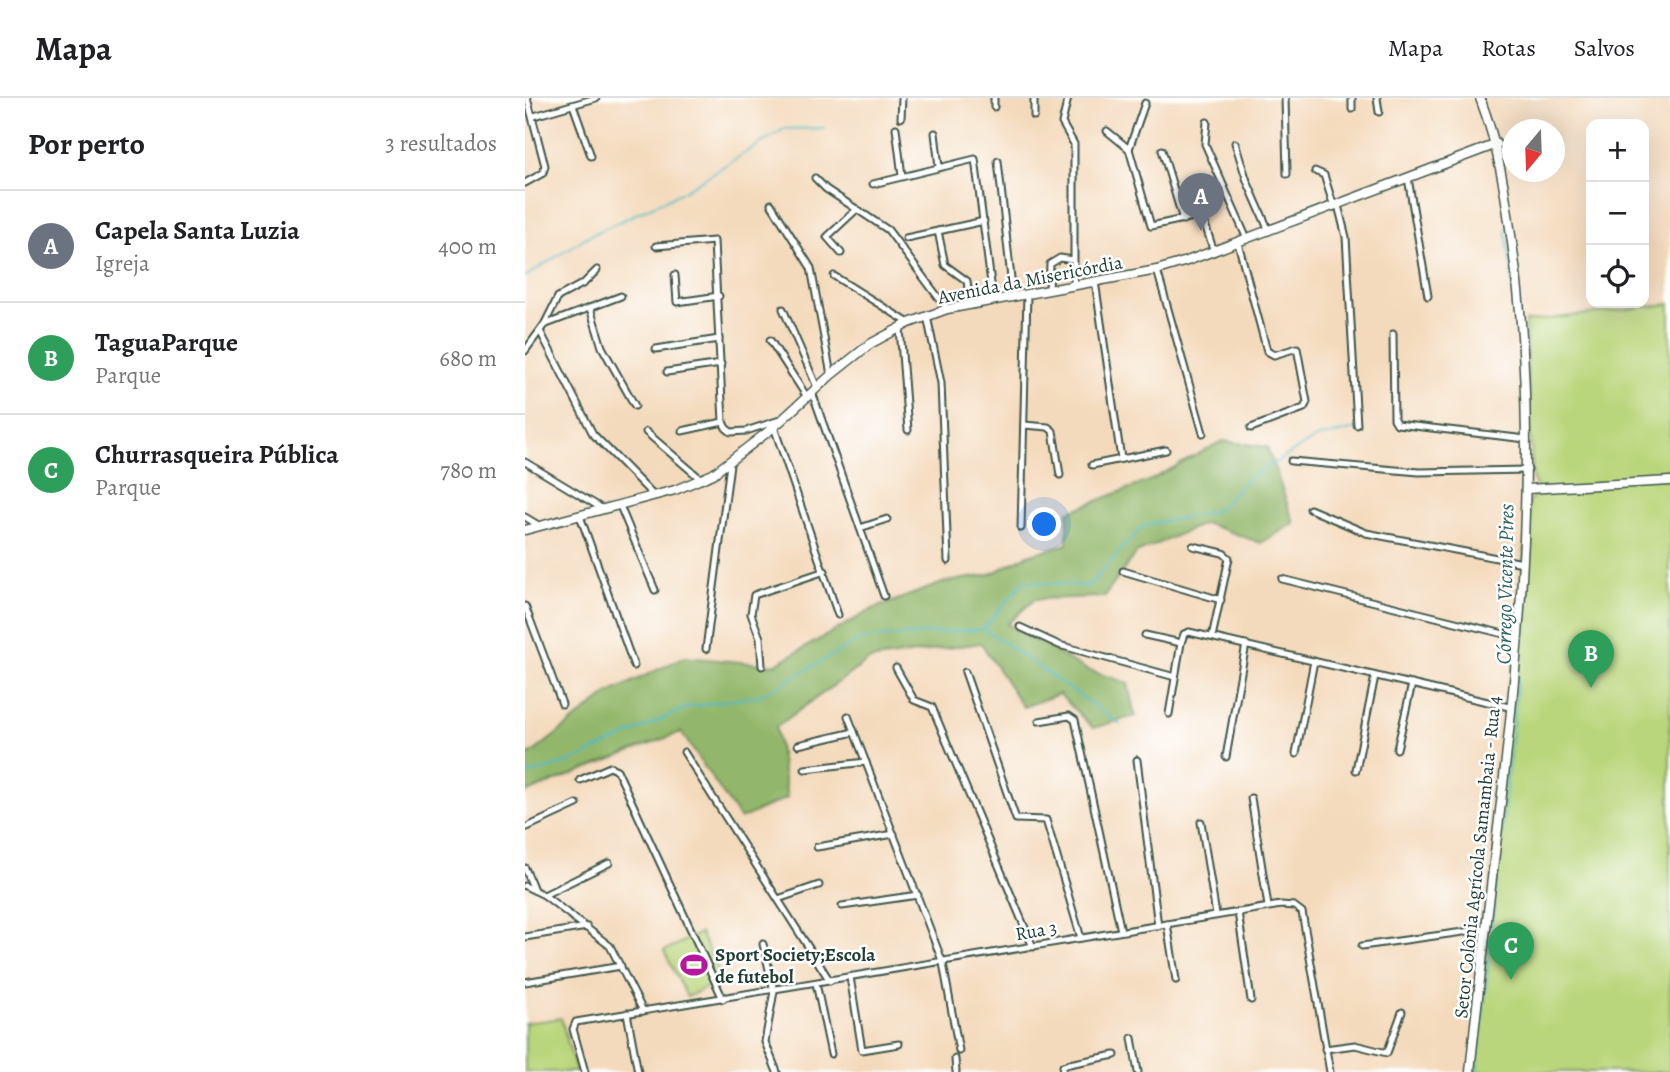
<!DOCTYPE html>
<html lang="pt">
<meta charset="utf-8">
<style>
body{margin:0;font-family:Alegreya,serif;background:#f6f6f6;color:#202124}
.controls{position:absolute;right:21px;top:21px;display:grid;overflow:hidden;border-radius:14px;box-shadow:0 7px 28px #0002}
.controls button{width:63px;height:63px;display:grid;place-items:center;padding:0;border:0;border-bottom:2px solid #e0e0e0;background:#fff;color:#202124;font:35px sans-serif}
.compass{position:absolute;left:977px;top:21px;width:63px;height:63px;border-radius:50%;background:#fff;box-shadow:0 7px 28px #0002;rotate:199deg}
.you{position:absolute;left:520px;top:427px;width:24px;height:24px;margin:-18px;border:5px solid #fff;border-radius:50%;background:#1a73e8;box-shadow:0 0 0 10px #1a73e833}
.badge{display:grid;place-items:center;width:46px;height:46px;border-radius:50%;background:#b5179e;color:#fff;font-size:23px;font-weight:700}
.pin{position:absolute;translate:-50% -58px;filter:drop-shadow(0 2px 4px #0008)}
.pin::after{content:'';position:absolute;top:37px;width:24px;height:21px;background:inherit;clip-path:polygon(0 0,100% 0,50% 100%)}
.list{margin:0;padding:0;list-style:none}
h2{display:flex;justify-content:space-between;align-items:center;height:91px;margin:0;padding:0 28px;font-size:30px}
h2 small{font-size:23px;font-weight:400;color:#757577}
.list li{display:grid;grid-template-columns:46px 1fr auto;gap:21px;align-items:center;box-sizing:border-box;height:112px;padding:0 28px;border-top:2px solid #e0e0e0}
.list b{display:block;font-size:26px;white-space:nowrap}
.list p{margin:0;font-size:23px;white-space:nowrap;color:#757577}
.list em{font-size:23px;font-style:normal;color:#757577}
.icon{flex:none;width:38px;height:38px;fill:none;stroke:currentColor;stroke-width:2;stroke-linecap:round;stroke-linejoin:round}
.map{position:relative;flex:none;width:1145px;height:974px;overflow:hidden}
header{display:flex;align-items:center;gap:42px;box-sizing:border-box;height:98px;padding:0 35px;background:#fff;border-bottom:2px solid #e0e0e0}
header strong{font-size:33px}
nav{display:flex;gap:38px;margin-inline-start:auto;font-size:24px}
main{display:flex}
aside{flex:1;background:#fff}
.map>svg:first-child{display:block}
.green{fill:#bad67b;stroke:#6c8a58;stroke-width:2}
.forest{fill:#93b76b;stroke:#597a50;stroke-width:2}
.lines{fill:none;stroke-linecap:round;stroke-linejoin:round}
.stream{stroke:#4bbac3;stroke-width:2}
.street-casing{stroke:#3f5548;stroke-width:9}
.secondary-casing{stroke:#3f5548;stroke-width:11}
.street{stroke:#fff;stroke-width:5}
.secondary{stroke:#fff;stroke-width:8}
.labels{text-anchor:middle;stroke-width:5;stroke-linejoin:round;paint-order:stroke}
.street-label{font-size:19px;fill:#1f3d34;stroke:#fff}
.poi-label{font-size:19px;font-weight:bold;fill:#1f3d34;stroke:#fff;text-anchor:start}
.water-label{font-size:21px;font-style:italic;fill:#2c625f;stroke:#fff}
</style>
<header>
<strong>Mapa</strong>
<nav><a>Mapa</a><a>Rotas</a><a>Salvos</a></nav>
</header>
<main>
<aside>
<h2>Por perto<small>3 resultados</small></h2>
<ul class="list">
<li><span class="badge" style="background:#6b7280">A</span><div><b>Capela Santa Luzia</b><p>Igreja</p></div><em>400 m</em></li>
<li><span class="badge" style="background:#2e9e5b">B</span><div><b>TaguaParque</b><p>Parque</p></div><em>680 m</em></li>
<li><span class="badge" style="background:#2e9e5b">C</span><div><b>Churrasqueira Pública</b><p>Parque</p></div><em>780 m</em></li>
</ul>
</aside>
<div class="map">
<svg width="1145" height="974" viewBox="0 0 1145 974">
<rect width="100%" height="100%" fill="#fff"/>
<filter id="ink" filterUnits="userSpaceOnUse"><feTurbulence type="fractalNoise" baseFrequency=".0143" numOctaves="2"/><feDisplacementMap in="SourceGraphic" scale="14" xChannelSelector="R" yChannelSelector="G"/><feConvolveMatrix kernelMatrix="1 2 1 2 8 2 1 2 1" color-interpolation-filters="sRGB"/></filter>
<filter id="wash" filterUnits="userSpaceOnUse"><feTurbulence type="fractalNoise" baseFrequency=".00686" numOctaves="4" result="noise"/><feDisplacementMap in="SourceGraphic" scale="28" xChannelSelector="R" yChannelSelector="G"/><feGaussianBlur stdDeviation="1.57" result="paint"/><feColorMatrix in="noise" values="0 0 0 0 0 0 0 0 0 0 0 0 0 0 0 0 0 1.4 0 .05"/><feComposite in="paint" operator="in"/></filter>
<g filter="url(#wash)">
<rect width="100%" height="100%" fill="#f4dabc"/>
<g class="green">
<polygon points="1145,206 1145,974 949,974 1004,404 1011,396 1011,387 1008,382 1000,224"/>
<polygon points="175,835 198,881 162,899 139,853"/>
<polygon points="36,920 51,974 0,974 0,925"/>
</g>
<polygon class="forest" points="697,343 742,349 769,425 736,445 680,425 611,455 579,499 510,501 482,526 562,572 603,585 610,618 568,630 534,596 498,609 456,545 344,562 251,629 262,700 215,721 156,634 0,695 0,657 6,656 84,595 159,559 249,567 348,511 420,484 464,477 503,457 542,446 543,414 626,382"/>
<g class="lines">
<g class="stream">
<polyline points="981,131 989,195"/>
<polyline points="0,179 60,140 157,94 259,31 299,30"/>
<polyline points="996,370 997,347"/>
<polyline points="996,394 996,375"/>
<polyline points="459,530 499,483 563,488 618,428 691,413 724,380 791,340 831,331"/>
<polyline points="0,677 45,664 163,609 237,597 336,541 459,531 595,626"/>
<polyline points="952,974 993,578"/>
</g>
</g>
</g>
<g filter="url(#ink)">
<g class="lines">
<defs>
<g id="street">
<polyline points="509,0 509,18"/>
<polyline points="543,0 537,25 549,46 549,187"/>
<polyline points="760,0 762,76"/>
<polyline points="827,0 827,11"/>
<polyline points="852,0 854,14"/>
<polyline points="620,5 604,51 626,128 677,117 689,154"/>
<polyline points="48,7 66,58"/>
<polyline points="469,9 469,0"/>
<polyline points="9,18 71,0"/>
<polyline points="376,20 377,0"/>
<polyline points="682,24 680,46 722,141"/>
<polyline points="371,30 377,78"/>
<polyline points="582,33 604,51"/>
<polyline points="410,35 414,69"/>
<polyline points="710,45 722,83 744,133"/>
<polyline points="637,52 658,122"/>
<polyline points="473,63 488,198"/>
<polyline points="790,73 799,77 809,109"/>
<polyline points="290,80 301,91 363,132 422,211"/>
<polyline points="883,80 903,198"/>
<polyline points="0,85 18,75 20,68 2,0"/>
<polyline points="348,86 450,61 468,201"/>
<polyline points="246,106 286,170 306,277"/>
<polyline points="813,107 821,139 832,327"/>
<polyline points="413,133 420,167 442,183 445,206"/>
<polyline points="381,140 459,123"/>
<polyline points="713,145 742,253 749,257 772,250 782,304 779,310 726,330"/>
<polyline points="131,148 189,143 198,324 201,330 206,334 221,333 255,322"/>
<polyline points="316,155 302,139 332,111"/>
<polyline points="632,172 678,335"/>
<polyline points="150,177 152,204 194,198"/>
<polyline points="309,178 384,225"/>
<polyline points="570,183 596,361"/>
<polyline points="524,192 525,166 535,160 548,162"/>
<polyline points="65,210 77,249 110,308"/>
<polyline points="258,211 292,289"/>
<polyline points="402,218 416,285 423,463"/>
<polyline points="19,227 96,198"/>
<polyline points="375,230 383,332"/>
<polyline points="15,233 68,336 128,397"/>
<polyline points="868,236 869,321 872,326 1001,341"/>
<polyline points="245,242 282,299"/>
<polyline points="131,251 194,241"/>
<polyline points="0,253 19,227 33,199 59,185 72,172"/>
<polyline points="142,274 196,266"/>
<polyline points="287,294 359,498"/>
<polyline points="499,327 523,329 528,333 535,377"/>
<polyline points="249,329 313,517"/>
<polyline points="157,333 198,324"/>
<polyline points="121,334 177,382"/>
<polyline points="766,363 894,374 1003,372"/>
<polyline points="0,364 78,411"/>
<polyline points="567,367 641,352"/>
<polyline points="95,408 130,492"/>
<polyline points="785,411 841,435 998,465"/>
<polyline points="55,418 109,568"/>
<polyline points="0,419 15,428"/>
<polyline points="335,430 362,421"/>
<polyline points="496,430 502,196"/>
<polyline points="668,448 698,455 704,460 687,539"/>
<polyline points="598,473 696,502"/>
<polyline points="757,481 991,539"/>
<polyline points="0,508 37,606"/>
<polyline points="495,529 534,547 650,579"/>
<polyline points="620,537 656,545"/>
<polyline points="181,551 205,366"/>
<polyline points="237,568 235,540 226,516 229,497 300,473"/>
<polyline points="371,570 389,602 407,609 508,849"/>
<polyline points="440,574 491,721 521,722 556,840"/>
<polyline points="644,616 656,545 659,536 664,534 984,609"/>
<polyline points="323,618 418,865 434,953"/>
<polyline points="514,623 544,618 550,622 596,833"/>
<polyline points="273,647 329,634"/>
<polyline points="872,651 887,586"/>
<polyline points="159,654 305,883"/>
<polyline points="771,656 789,563"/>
<polyline points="701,659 721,546"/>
<polyline points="612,662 633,828"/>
<polyline points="280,671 341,664"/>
<polyline points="831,672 850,578"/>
<polyline points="55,682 85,669 92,672 198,901"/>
<polyline points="726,700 743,808"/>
<polyline points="676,724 691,817"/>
<polyline points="0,730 52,706"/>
<polyline points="292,749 369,736"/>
<polyline points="0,770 9,792"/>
<polyline points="0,788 19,797 85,848 118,913"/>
<polyline points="19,797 84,765"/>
<polyline points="253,801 294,787"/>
<polyline points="317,808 393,797"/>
<polyline points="713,814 726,902"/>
<polyline points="642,826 651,882"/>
<polyline points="0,839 62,829"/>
<polyline points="238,846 249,893 240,944 252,974"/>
<polyline points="837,848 960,831"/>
<polyline points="325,879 337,952 374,946"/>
<polyline points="0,884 96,868"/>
<polyline points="291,885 306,956"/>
<polyline points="102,915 113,974"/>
<polyline points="607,940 613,974"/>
<polyline points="800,951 830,947 862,955 877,914"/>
<polyline points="430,961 431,974"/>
<polyline points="60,974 48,931 51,924 756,807 769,808 777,814 805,974"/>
<polyline points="537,974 538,968 544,966 590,957"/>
</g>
<g id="secondary">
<polyline points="1002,391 1145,383"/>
<polyline points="0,432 150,392 188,376 249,329 306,277 345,246 384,225 422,211 632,172 662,163 972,46"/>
<path d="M 945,974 C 971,709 1023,441 991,175 C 983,115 977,57 955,0"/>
</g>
</defs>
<use href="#street" class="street-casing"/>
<use href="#secondary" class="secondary-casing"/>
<use href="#street" class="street"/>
<use href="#secondary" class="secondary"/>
</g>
</g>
<defs>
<symbol id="stadium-bare" viewBox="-9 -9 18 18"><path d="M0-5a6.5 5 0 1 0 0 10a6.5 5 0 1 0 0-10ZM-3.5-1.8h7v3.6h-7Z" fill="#b5179e" stroke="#fff" stroke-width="2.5" paint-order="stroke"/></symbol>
</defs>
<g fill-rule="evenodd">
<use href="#stadium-bare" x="150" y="848" width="38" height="38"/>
</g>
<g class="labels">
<g class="street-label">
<text transform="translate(505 181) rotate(-11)" y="7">Avenida da Misericórdia</text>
<text transform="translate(952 759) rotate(-84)" y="7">Setor Colônia Agrícola Samambaia - Rua 4</text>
<text transform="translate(511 832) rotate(-10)" y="7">Rua 3</text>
</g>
<g class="poi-label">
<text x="190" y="863">Sport Society;Escola<tspan x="190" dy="22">de futebol</tspan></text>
</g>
<g class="water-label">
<text transform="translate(980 486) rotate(-89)" y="7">Córrego Vicente Pires</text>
</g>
</g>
</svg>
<div class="controls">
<button>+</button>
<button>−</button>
<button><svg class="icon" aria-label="locate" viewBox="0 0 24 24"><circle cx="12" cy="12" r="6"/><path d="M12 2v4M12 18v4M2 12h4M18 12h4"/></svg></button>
</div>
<svg class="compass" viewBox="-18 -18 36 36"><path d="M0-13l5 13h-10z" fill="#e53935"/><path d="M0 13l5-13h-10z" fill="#757577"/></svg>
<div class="you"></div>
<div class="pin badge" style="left:676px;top:133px;background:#6b7280">A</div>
<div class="pin badge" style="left:1066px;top:590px;background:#2e9e5b">B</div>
<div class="pin badge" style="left:986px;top:882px;background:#2e9e5b">C</div>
</div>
</main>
